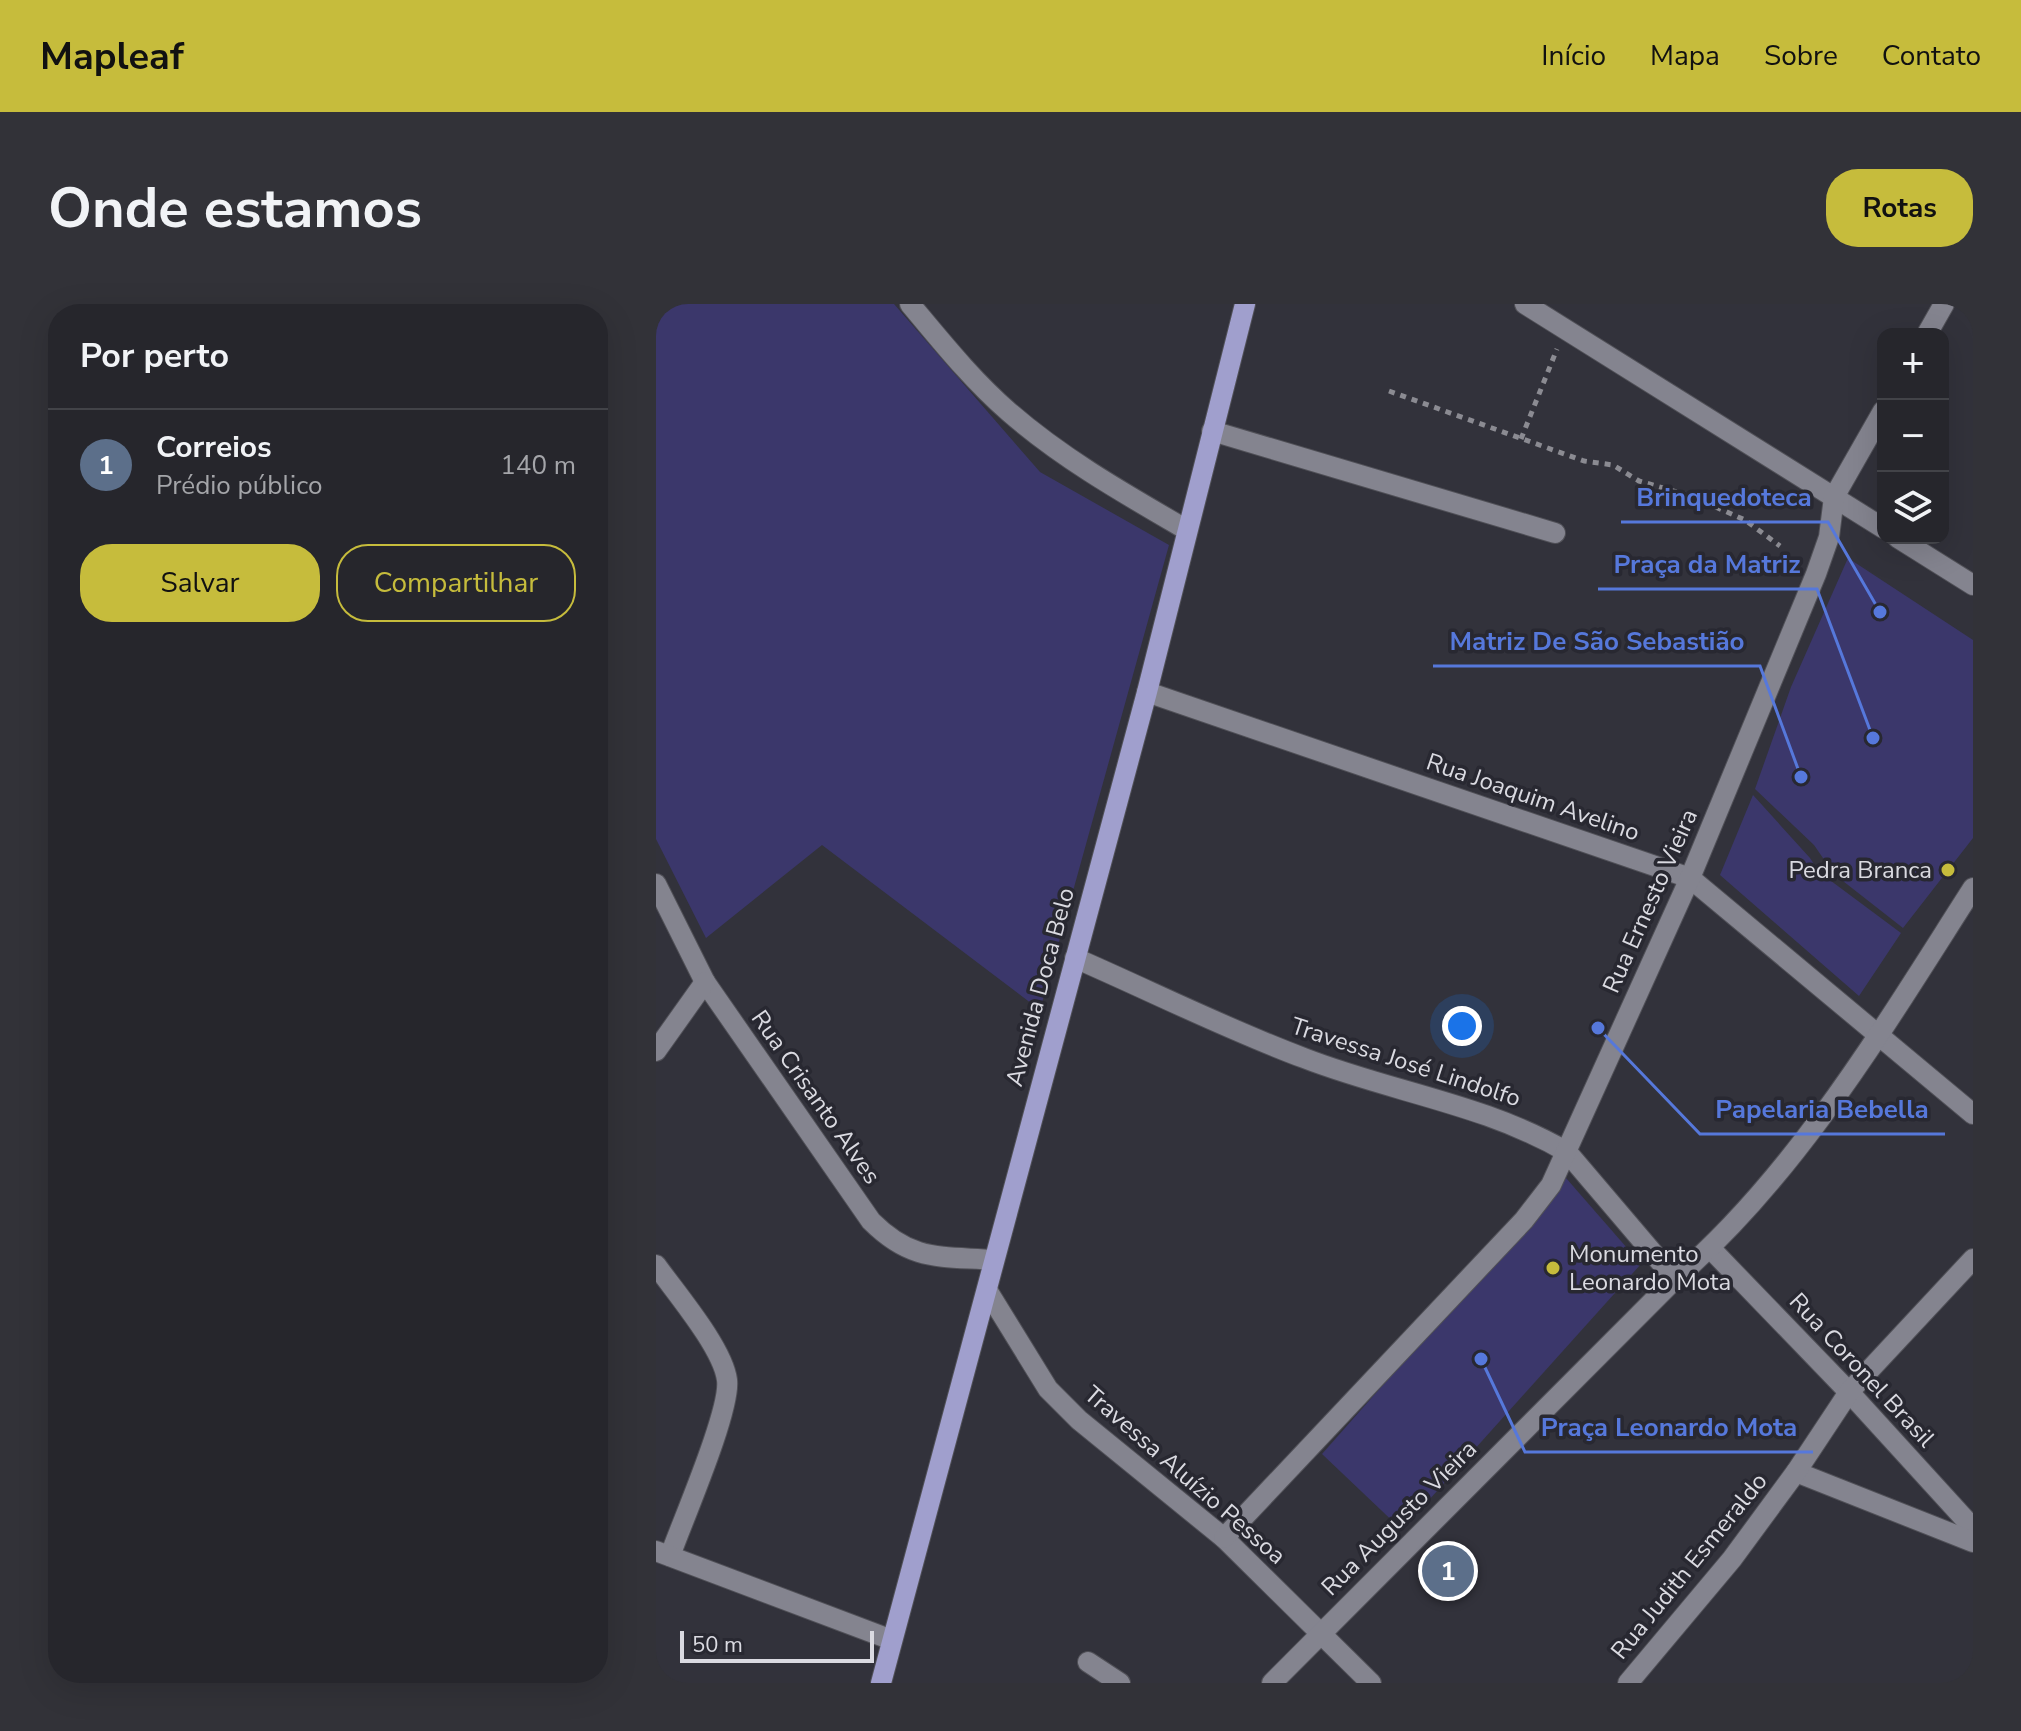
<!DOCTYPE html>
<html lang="pt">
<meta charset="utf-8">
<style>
body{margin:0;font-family:"Nunito Sans",sans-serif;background:#323238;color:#f1f3f6}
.controls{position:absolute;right:24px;top:24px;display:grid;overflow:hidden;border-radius:16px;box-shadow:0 8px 32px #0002}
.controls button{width:72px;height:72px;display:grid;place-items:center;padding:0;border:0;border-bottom:2px solid #424348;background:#26262c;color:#f1f3f6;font:40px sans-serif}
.scale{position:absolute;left:24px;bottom:20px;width:194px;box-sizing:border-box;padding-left:8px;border:4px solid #dadae1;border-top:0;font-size:22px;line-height:28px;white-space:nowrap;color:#dadae1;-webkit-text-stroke:6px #282831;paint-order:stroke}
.you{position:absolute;left:806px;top:722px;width:28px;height:28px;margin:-20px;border:6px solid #fff;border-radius:50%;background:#1a73e8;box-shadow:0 0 0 12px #1a73e833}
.badge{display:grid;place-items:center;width:52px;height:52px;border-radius:50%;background:#c6bc3c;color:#fff;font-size:26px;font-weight:700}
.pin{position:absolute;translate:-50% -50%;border:4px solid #fff;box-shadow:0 2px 8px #0006}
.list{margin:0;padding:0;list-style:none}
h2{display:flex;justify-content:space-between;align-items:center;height:104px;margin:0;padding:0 32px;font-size:34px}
h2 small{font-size:26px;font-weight:400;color:#a4a5a9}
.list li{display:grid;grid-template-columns:52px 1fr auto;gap:24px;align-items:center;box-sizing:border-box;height:112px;padding:0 32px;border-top:2px solid #424348}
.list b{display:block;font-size:30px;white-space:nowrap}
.list p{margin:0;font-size:26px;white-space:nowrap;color:#a4a5a9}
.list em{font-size:26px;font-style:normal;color:#a4a5a9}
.actions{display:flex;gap:16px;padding:24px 32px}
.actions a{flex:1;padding:18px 0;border:2px solid #c6bc3c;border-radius:32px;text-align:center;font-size:28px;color:#c6bc3c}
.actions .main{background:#c6bc3c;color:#111}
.icon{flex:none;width:44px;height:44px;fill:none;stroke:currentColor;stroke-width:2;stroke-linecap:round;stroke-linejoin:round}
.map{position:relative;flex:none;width:1317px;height:1379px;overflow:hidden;border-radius:32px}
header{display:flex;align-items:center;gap:48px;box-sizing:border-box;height:112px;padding:0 40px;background:#c6bc3c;color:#111}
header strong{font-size:38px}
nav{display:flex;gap:44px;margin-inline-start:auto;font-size:28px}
.intro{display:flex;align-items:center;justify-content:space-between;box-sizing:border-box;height:192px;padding:0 48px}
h1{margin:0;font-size:56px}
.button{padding:20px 36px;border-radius:32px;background:#c6bc3c;color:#111;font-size:28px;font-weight:700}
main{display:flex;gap:48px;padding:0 48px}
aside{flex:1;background:#26262c;border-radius:32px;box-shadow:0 8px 32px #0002}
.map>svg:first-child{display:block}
.green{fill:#3b376b}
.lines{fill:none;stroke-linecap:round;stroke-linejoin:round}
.minor-casing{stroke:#505057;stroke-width:22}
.major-casing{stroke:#505057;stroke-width:22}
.path{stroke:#8b8b92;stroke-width:5;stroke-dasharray:6 6;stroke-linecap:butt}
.minor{stroke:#84848f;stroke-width:20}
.major{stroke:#a09fcd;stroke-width:20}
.poi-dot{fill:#c6bc3c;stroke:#282831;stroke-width:3}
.labels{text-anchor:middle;stroke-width:7;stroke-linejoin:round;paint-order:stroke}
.street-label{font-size:24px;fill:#dadae1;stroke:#282831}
.poi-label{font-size:24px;fill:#dadae1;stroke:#282831;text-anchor:end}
.leader{fill:none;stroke:#5678db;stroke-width:3}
.callout-dot{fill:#5678db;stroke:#282831;stroke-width:3}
.callout-label{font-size:26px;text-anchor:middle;font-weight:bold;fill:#5678db;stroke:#282831;stroke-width:7;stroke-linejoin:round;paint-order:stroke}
</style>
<header>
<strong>Mapleaf</strong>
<nav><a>Início</a><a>Mapa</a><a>Sobre</a><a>Contato</a></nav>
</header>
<div class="intro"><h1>Onde estamos</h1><a class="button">Rotas</a></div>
<main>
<aside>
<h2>Por perto<small></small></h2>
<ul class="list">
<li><span class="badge" style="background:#5c6f8a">1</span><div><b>Correios</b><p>Prédio público</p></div><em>140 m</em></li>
</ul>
<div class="actions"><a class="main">Salvar</a><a>Compartilhar</a></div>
</aside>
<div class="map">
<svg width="1317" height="1379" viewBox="0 0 1317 1379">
<rect width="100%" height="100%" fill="#32323b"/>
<g class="green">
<polygon points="0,0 238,0 384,168 513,241 384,706 166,541 50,634 0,535"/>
<polygon points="1192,254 1317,336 1317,534 1247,624 1178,570 1158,541 1099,485 1135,383"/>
<polygon points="1097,491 1154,554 1163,568 1245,629 1203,692 1064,571"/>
<polygon points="910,874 985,960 746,1226 666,1150"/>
</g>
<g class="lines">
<defs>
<g id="minor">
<path d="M 254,0 C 285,37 316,76 353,108 C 407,155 469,190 531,226"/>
<polyline points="869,0 1227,224"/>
<polyline points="1271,30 1288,0"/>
<polyline points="556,127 899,229"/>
<polyline points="1242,234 1317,281"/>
<polyline points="491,388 1034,574 1317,810"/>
<path d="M 0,580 L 49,678 L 215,917 C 256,958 284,952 338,956"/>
<path d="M 419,654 C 495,687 570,725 648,754 C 735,788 829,800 911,848 L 1019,975"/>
<polyline points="0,747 49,678"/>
<polyline points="1055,945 1193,1088 1317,1224"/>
<path d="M 0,961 C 20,989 67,1044 71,1076 C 75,1106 26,1218 14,1252"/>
<polyline points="331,986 392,1085 423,1116 568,1234 715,1379"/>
<polyline points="1140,1168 1317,1238"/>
<polyline points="568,1234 868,916 895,881 1034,574 1160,270 1173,233 1178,193 1227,107"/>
<polyline points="0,1247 236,1336"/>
<polyline points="432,1358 464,1379"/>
<path d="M 616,1379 L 1019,975 C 1140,872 1231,718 1317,584"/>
<polyline points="972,1379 1076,1255 1140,1168 1193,1088 1317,955"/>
</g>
<polyline id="major" points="225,1379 491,388 589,0"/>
</defs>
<use href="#minor" class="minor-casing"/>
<use href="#major" class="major-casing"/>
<g class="path">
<polyline points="733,87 928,157 957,161 983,177 1035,192 1089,216 1124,242"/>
<polyline points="865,135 901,45"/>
</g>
<use href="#minor" class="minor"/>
<use href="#major" class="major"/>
</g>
<g class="poi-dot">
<circle cx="1292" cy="566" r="8"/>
<circle cx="897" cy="964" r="8"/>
</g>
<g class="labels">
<g class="street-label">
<text transform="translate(877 493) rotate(19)" y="8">Rua Joaquim Avelino</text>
<text transform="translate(994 597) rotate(-66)" y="8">Rua Ernesto Vieira</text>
<text transform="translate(384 683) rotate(-75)" y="8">Avenida Doca Belo</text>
<text transform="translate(750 758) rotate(18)" y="8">Travessa José Lindolfo</text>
<text transform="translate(160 793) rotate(55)" y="8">Rua Crisanto Alves</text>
<text transform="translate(1206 1066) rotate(47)" y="8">Rua Coronel Brasil</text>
<text transform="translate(529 1171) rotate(41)" y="8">Travessa Aluízio Pessoa</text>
<text transform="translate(743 1214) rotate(-45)" y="8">Rua Augusto Vieira</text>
<text transform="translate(1033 1262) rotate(-51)" y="8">Rua Judith Esmeraldo</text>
</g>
<g class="poi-label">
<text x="1276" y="574">Pedra Branca</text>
<text x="913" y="958" text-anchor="start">Monumento<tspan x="913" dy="28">Leonardo Mota</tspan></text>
</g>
</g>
<path class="leader" d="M1224 308L1172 218H965M1217 434L1161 285H942M1145 473L1104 362H777M942 724L1044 830H1289M825 1055L869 1148H1157"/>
<g class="callout-dot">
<circle cx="1224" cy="308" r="8"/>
<circle cx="1217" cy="434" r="8"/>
<circle cx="1145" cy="473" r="8"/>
<circle cx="942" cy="724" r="8"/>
<circle cx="825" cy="1055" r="8"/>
</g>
<g class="callout-label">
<text x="1068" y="202">Brinquedoteca</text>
<text x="1051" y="269">Praça da Matriz</text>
<text x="941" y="346">Matriz De São Sebastião</text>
<text x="1166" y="814">Papelaria Bebella</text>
<text x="1013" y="1132">Praça Leonardo Mota</text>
</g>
</svg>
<div class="controls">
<button>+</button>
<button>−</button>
<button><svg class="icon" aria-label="layers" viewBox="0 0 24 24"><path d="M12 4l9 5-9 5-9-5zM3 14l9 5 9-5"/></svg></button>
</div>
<div class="scale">50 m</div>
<div class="you"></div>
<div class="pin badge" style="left:792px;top:1267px;background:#5c6f8a">1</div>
</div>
</main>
